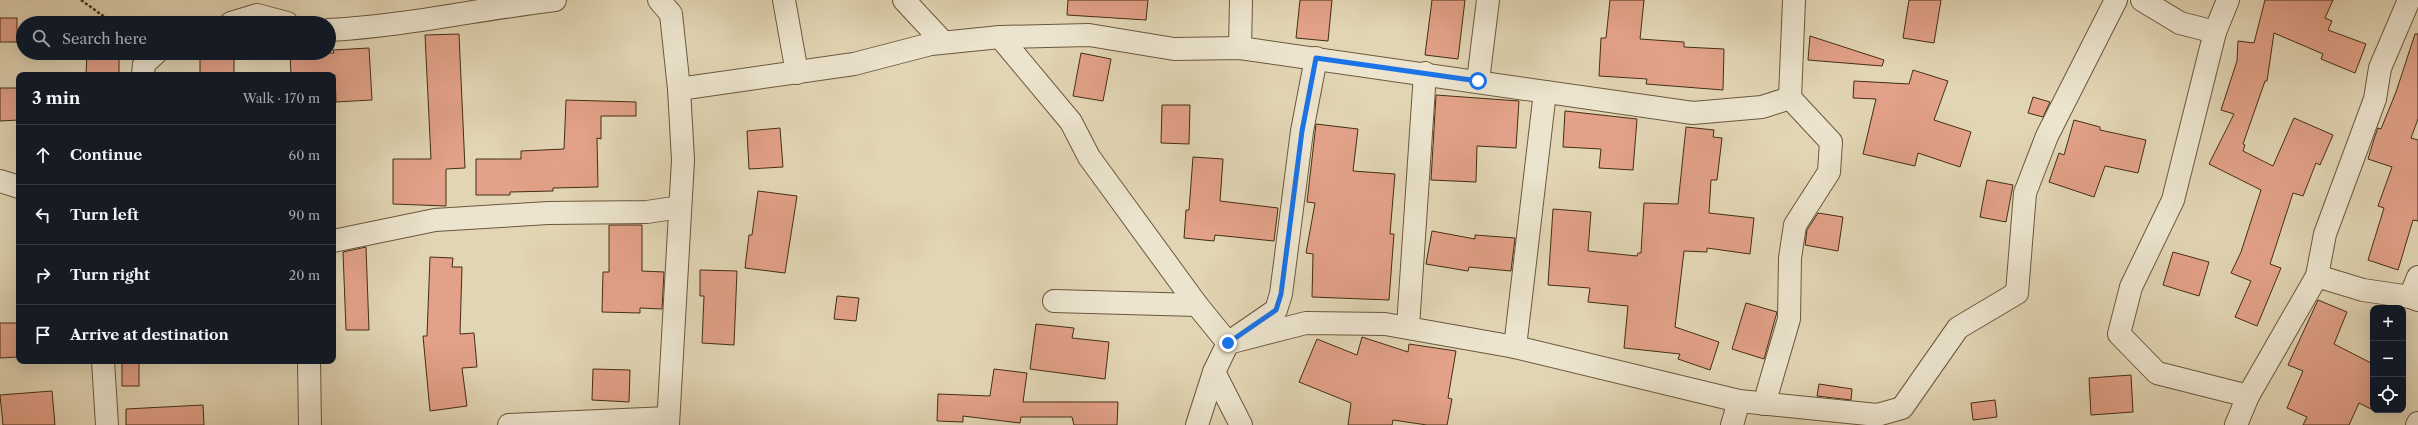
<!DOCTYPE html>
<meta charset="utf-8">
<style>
body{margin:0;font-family:"Libre Caslon Text",serif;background:#242831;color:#f1f3f6}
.controls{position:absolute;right:12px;bottom:12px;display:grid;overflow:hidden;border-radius:8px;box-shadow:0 4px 16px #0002}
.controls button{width:36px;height:36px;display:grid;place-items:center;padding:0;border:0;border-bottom:1px solid #363941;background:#171b24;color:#f1f3f6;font:20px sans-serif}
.stop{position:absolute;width:12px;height:12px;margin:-9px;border:3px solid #1a73e8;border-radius:50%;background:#fff}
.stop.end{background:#1a73e8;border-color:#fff;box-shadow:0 1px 4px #0008}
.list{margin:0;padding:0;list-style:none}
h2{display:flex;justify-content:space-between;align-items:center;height:52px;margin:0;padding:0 16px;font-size:17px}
h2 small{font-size:13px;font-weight:400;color:#9ea1a6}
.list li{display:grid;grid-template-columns:26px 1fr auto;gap:12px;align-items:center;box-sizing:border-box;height:60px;padding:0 16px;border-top:1px solid #363941}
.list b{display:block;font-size:15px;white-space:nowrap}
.list em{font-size:13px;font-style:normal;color:#9ea1a6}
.icon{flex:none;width:22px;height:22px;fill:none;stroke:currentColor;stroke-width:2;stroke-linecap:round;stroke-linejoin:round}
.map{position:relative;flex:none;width:2418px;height:425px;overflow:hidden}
.search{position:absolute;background:#171b24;box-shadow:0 4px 16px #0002;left:16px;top:16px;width:320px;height:44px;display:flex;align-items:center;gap:10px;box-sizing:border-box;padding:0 14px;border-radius:22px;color:#9ea1a6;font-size:15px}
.panel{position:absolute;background:#171b24;box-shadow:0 4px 16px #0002;left:16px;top:72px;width:320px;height:292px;border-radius:8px}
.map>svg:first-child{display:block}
.building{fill:#e2a188;stroke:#432e14}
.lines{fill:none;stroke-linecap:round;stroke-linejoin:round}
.minor-casing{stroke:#6b583c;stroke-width:24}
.path{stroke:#432e14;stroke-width:2.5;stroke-dasharray:3 2;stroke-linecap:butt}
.minor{stroke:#ece4ce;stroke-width:22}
.route{stroke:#1a73e8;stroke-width:5}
</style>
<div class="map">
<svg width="2418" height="425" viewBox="0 0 2418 425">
<rect width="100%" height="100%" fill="#e2d5b4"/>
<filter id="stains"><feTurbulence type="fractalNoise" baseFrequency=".005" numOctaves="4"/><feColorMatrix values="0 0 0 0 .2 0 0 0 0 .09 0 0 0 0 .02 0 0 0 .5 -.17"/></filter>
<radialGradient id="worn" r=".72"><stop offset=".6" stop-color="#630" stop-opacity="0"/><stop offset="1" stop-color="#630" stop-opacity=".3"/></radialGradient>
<g class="building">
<polygon points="1068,0 1148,0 1146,20 1067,15"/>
<polygon points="1300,0 1332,0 1328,41 1296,38"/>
<polygon points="1432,0 1465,0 1458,59 1425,55"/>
<polygon points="1610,0 1644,0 1640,39 1684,42 1684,47 1724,49 1723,90 1646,84 1647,79 1599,76 1601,38 1606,38"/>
<polygon points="1909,0 1941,0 1934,43 1903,38"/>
<polygon points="2265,0 2333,0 2325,18 2332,21 2328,30 2366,44 2355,73 2321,59 2323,54 2274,33 2267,81 2265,81 2243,144 2245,145 2243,151 2273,166 2294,118 2333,135 2320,165 2316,163 2303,196 2293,193 2270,264 2281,268 2257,326 2235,317 2251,281 2231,273 2241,252 2261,190 2209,164 2234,114 2221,110 2237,61 2238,41 2254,43"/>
<rect x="0" y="18" width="17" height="24"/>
<polygon points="459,34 465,168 446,169 446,206 393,204 393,159 431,159 425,35"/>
<polygon points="2415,34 2418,34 2418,119 2411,138 2418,140 2418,221 2413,220 2398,270 2368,260 2384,208 2378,206 2392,167 2368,159 2375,136 2378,128 2381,129 2396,92"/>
<polygon points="1810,36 1884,60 1882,66 1808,60"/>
<polygon points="369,48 372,100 336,102 335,75 291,75 290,53 334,53 333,50"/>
<polygon points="87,53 119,53 119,75 86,75"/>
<polygon points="1081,53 1111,59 1103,101 1073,96"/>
<rect x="200" y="58" width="34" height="17"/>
<polygon points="1913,70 1948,81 1934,120 1971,132 1960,167 1918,153 1915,166 1863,154 1876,99 1853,98 1854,81 1909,84"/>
<polygon points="0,88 19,88 19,120 0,121"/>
<polygon points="1436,95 1519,101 1516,148 1477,146 1476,182 1431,180"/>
<polygon points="2033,97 2050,102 2043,117 2028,113"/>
<polygon points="566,100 636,102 636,116 601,116 601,139 597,138 598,187 553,188 553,191 510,192 510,195 476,195 476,159 521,159 521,151 564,149"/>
<polygon points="1162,105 1190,105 1189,144 1161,143"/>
<polygon points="1565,111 1637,119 1633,170 1599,168 1601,149 1563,147"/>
<polygon points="2074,120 2100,127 2100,130 2146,140 2138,173 2105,166 2094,197 2049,182 2059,153 2064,155"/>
<polygon points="1316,124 1358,129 1353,171 1395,174 1390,234 1394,234 1389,300 1312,297 1313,254 1306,253 1315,203 1307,202"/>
<polygon points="1686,127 1714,130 1713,137 1722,138 1717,180 1711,180 1709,213 1754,218 1750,254 1707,248 1707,252 1684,251 1675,327 1719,342 1710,370 1678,359 1680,354 1624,348 1628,306 1588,302 1590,288 1548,285 1553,209 1591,212 1588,251 1637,256 1638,253 1641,253 1644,203 1678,204"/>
<polygon points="780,128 783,167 749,169 747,131"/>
<polygon points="1193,157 1223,159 1220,201 1278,208 1274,241 1215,235 1214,241 1184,238 1186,210 1189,210"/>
<polygon points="1987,180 2013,185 2006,222 1980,217"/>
<polygon points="758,191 797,196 785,273 745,268 749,235 752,235"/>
<polygon points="1818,213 1843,217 1838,251 1805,245 1807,230"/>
<polygon points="609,225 642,225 642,271 664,272 662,309 640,308 640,313 602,312 603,272 609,272"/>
<polygon points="1432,231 1475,239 1475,235 1515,238 1511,271 1469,267 1468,271 1426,264"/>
<polygon points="366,247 369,330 346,330 343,252"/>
<polygon points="2173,252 2209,262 2199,296 2163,285"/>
<polygon points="430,257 453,258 452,267 462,267 460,334 474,333 477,367 462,368 467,406 430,411 423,336 427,336"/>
<polygon points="700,270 737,271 734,345 702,343 704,296 700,296"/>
<polygon points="837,296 859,298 856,321 834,319"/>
<polygon points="2318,300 2347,312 2334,344 2373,364 2373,410 2359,403 2349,425 2303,425 2307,417 2287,408 2303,371 2288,365"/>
<polygon points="1746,303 1777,312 1764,359 1732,349"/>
<polygon points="0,323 19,323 19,357 0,358"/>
<polygon points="1036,324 1074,328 1072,338 1109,342 1105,379 1030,369"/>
<polygon points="1362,337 1408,352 1409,344 1456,351 1448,398 1452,399 1447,425 1427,425 1393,420 1392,425 1348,425 1351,403 1299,382 1317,339 1357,355"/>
<rect x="122" y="361" width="17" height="25"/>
<polygon points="593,369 630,370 629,402 592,400"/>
<polygon points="994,369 1027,373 1023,402 1118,402 1117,425 1074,425 1072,417 1021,417 1020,423 963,416 963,422 937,421 938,394 990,396"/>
<polygon points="2131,375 2133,412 2091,415 2089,378"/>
<polygon points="1819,384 1852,389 1851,400 1817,396"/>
<polygon points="52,391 55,425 3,425 0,395"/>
<polygon points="1995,400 1997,417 1973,420 1971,403"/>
<polygon points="203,405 204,425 126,425 126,409"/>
</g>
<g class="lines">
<defs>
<g id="minor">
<polyline points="659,0 671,14 679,89 854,64 931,44 1000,37 1089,35 1174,49 1240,48 1693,113 1762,107 1790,98 1831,142 1829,172 1795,225 1790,258 1789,319 1764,404"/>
<polyline points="784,0 797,73"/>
<polyline points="904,0 943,42"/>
<polyline points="2142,0 2180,23 2215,32 2173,200 2131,287 2119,334 2157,373 2248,396 2317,276 2363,290 2410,297 2418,300"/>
<polyline points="231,23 257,15 287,23"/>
<path d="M 329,30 C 405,26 480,9 555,0"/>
<polyline points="2215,32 2228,0"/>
<polyline points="1000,37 1071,122 1089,157 1197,305 1228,343 1306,323 1385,324 1515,347 1739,401 1877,415 1902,408 1958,328 2017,293 2025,193 2047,136 2116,0"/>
<polyline points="1240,48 1241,0"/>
<polyline points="143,75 144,64 156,53"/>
<polyline points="1478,81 1488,0"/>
<polyline points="1790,98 1794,0"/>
<polyline points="0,181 19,187"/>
<polyline points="333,241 435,220 548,213 647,212 680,207"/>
<polyline points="2317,276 2325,234 2375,99 2380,68 2409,0"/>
<polyline points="2410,297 2418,277"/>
<polyline points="1054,301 1197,305"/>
<polyline points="1408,326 1425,73"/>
<polyline points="1515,347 1545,92"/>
<polyline points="103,361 107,425"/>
<polyline points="309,361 310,425"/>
<polyline points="1214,372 1241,425"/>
<polyline points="509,425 668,418"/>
<polyline points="668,425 683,160 679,89"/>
<polyline points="1197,425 1214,372 1228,343 1276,310 1281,294 1302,131 1316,58"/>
<polyline points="1732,425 1739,401"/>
<polyline points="2236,425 2248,396"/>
<polyline points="2417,425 2418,423"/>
</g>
</defs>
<use href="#minor" class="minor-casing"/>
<polyline class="path" points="81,0 113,23"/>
<use href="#minor" class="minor"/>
</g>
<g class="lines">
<polyline class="route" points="1228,343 1276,310 1281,294 1302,131 1316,58 1478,81"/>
</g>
<rect width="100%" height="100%" filter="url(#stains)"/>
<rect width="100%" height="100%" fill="url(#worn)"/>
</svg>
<div class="controls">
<button>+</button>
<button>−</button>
<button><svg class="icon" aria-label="locate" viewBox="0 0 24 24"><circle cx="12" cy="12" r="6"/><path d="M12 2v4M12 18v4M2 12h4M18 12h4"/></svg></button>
</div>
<div class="stop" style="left:1478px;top:81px"></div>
<div class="stop end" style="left:1228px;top:343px"></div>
<div class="search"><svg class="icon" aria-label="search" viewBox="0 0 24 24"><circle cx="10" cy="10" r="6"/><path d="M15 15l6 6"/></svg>Search here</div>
<section class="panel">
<h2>3 min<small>Walk · 170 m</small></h2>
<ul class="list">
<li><svg class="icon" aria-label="ahead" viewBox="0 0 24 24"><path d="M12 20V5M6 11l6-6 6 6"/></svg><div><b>Continue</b></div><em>60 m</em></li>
<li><svg class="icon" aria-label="left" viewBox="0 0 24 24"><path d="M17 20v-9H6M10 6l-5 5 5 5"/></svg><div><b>Turn left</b></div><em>90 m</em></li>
<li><svg class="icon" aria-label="right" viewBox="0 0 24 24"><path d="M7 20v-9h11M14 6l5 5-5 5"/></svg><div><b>Turn right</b></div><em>20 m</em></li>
<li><svg class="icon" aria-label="arrive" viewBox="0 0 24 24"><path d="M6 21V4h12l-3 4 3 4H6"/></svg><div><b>Arrive at destination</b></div></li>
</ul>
</section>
</div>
